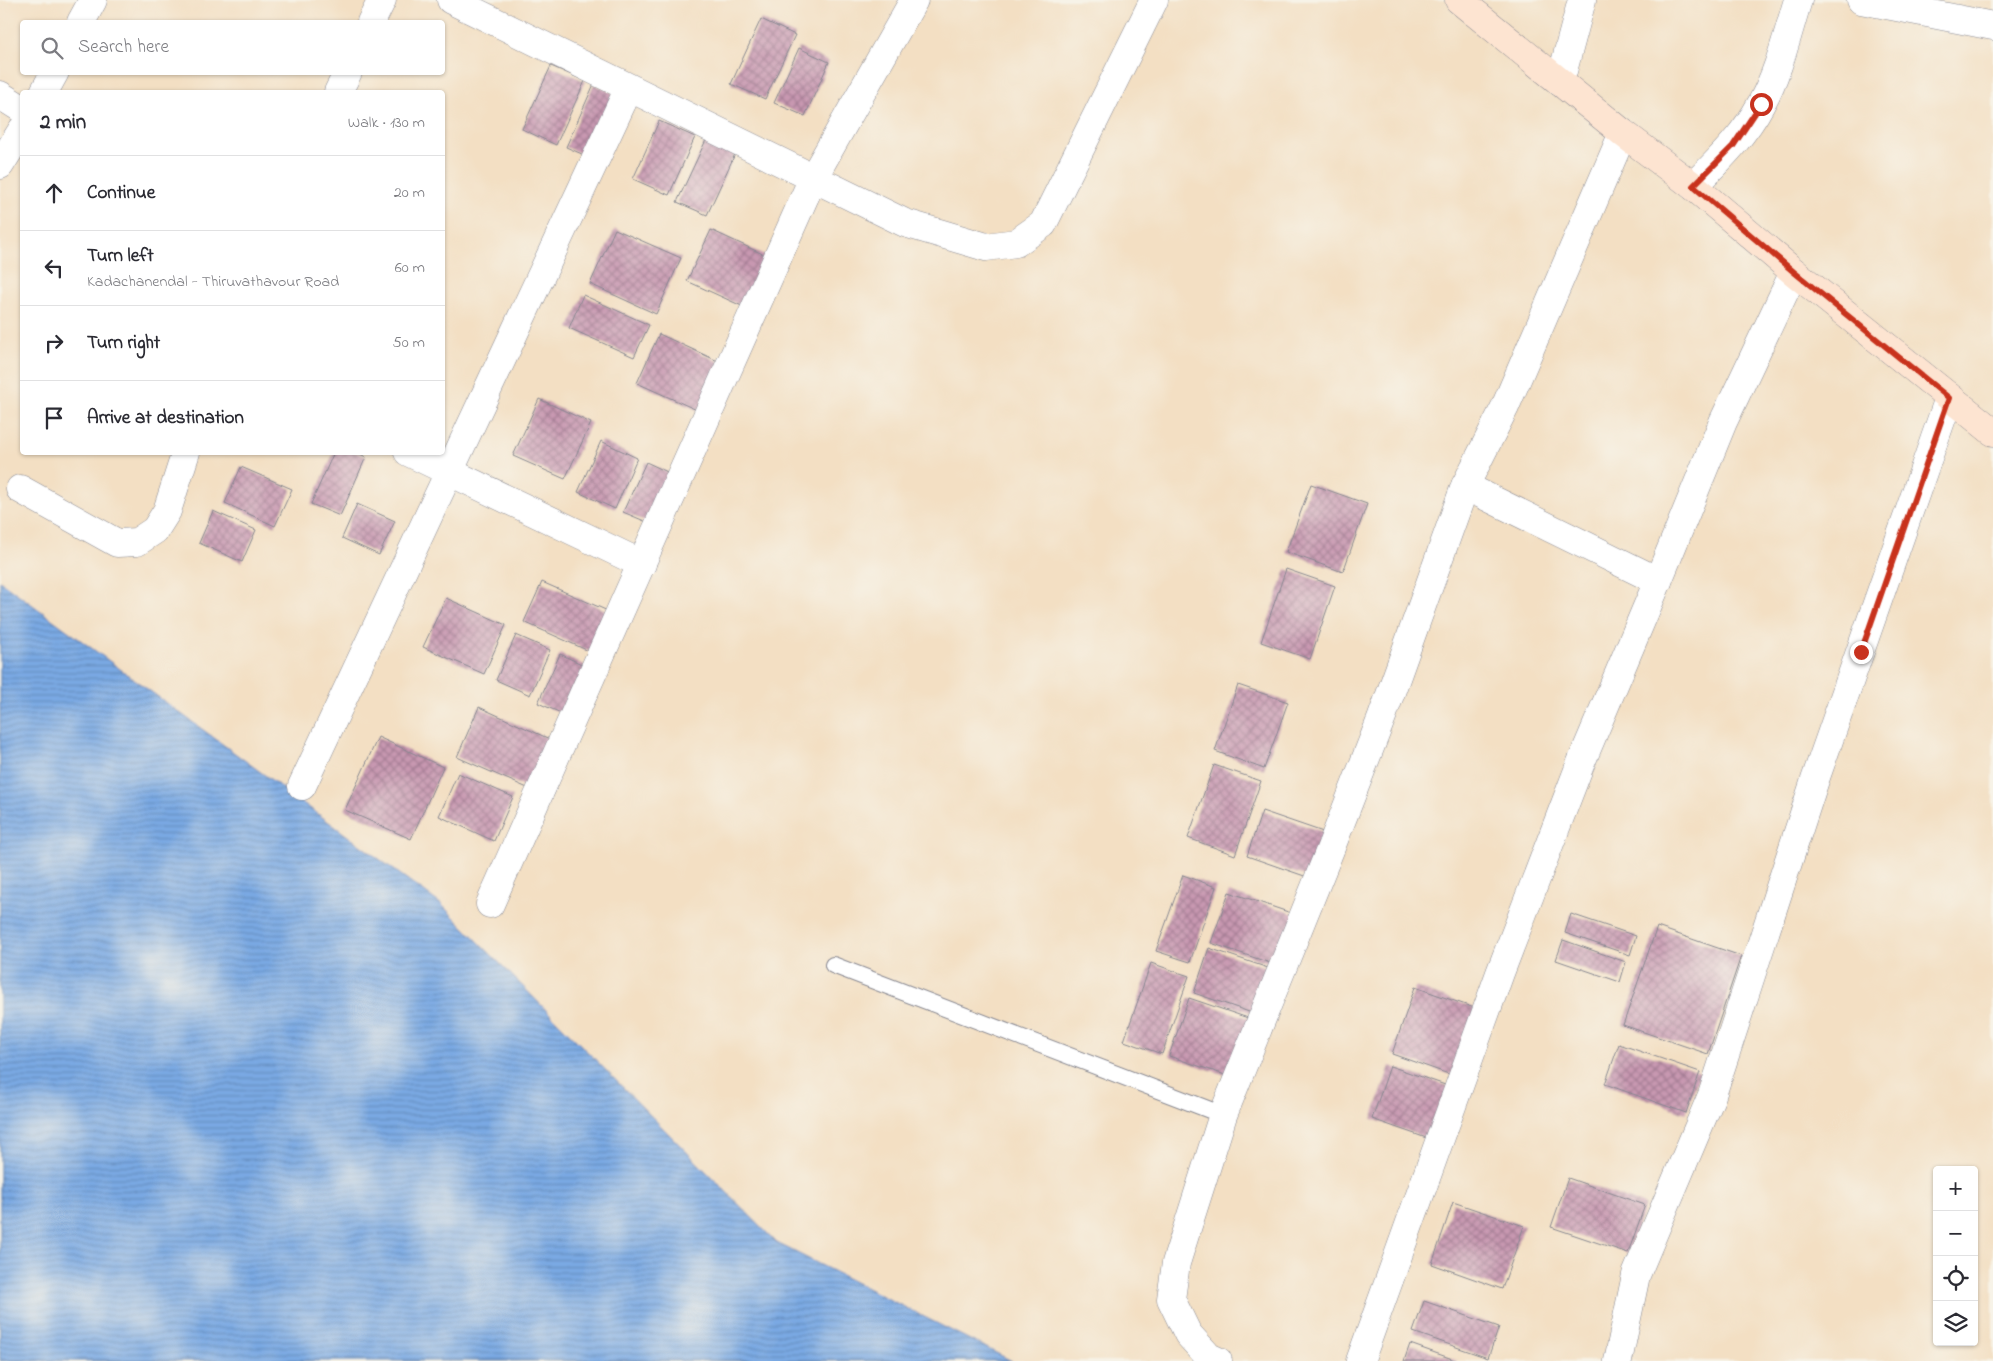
<!DOCTYPE html>
<meta charset="utf-8">
<style>
body{margin:0;font-family:"Indie Flower",sans-serif;background:#f7f7f7;color:#2b2b33}
.controls{position:absolute;right:15px;bottom:15px;display:grid;overflow:hidden;border-radius:5px;box-shadow:0 1px 4px #0004}
.controls button{width:45px;height:45px;display:grid;place-items:center;padding:0;border:0;border-bottom:1px solid #e1e1e2;background:#fff;color:#2b2b33;font:25px sans-serif}
.stop{position:absolute;width:15px;height:15px;margin:-11px;border:4px solid #c8321e;border-radius:50%;background:#fff}
.stop.end{background:#c8321e;border-color:#fff;box-shadow:0 1px 5px #0008}
.list{margin:0;padding:0;list-style:none}
h2{display:flex;justify-content:space-between;align-items:center;height:65px;margin:0;padding:0 20px;font-size:21px}
h2 small{font-size:16px;font-weight:400;color:#7c7c81}
.list li{display:grid;grid-template-columns:32px 1fr auto;gap:15px;align-items:center;box-sizing:border-box;height:75px;padding:0 20px;border-top:1px solid #e1e1e2}
.list b{display:block;font-size:19px;white-space:nowrap}
.list p{margin:0;font-size:16px;white-space:nowrap;color:#7c7c81}
.list em{font-size:16px;font-style:normal;color:#7c7c81}
.icon{flex:none;width:28px;height:28px;fill:none;stroke:currentColor;stroke-width:2;stroke-linecap:round;stroke-linejoin:round}
.map{position:relative;flex:none;width:1993px;height:1361px;overflow:hidden}
.search{position:absolute;background:#fff;box-shadow:0 1px 4px #0004;left:20px;top:20px;width:425px;height:55px;display:flex;align-items:center;gap:12px;box-sizing:border-box;padding:0 18px;border-radius:5px;color:#7c7c81;font-size:19px}
.panel{position:absolute;background:#fff;box-shadow:0 1px 4px #0004;left:20px;top:90px;width:425px;height:365px;border-radius:5px}
.map>svg:first-child{display:block}
.water{fill:url(#water-rules);stroke:#4a6ca0}
.building{fill:url(#building-cross-hatch)}
.lines{fill:none;stroke-linecap:round;stroke-linejoin:round}
.lane-casing{stroke:#878790;stroke-width:18}
.street-casing{stroke:#878790;stroke-width:29}
.secondary-casing{stroke:#878790;stroke-width:29}
.lane{stroke:#fff;stroke-width:16}
.street{stroke:#fff;stroke-width:28}
.secondary{stroke:#fde4d1;stroke-width:28}
.route{stroke:#c8321e;stroke-width:6}
</style>
<div class="map">
<svg width="1993" height="1361" viewBox="0 0 1993 1361">
<defs>
<pattern id="water-rules" width="6" height="5" patternUnits="userSpaceOnUse" patternTransform="scale(1.25)"><rect width="6" height="5" fill="#7aa9e3"/><path d="M0 2.5h6" fill="none" stroke="#638abb"/></pattern>
<pattern id="building-cross-hatch" width="8" height="8" patternUnits="userSpaceOnUse" patternTransform="scale(1.25)"><rect width="8" height="8" fill="#c898b1"/><path d="M0 0l8 8M0 8l8-8" fill="none" stroke="#a27c93"/></pattern>
</defs>
<rect width="100%" height="100%" fill="#f7f3e8"/>
<filter id="ink" filterUnits="userSpaceOnUse"><feTurbulence type="fractalNoise" baseFrequency=".02" numOctaves="2"/><feDisplacementMap in="SourceGraphic" scale="10" xChannelSelector="R" yChannelSelector="G"/><feConvolveMatrix kernelMatrix="1 2 1 2 8 2 1 2 1" color-interpolation-filters="sRGB"/></filter>
<filter id="wash" filterUnits="userSpaceOnUse"><feTurbulence type="fractalNoise" baseFrequency=".0096" numOctaves="4" result="noise"/><feDisplacementMap in="SourceGraphic" scale="20" xChannelSelector="R" yChannelSelector="G"/><feGaussianBlur stdDeviation="1.12" result="paint"/><feColorMatrix in="noise" values="0 0 0 0 0 0 0 0 0 0 0 0 0 0 0 0 0 1.4 0 .05"/><feComposite in="paint" operator="in"/></filter>
<g filter="url(#wash)">
<rect width="100%" height="100%" fill="#f3dfc3"/>
<polygon class="water" points="0,581 442,905 777,1243 1012,1361 0,1361"/>
<g id="blocks">
<g class="building">
<polygon points="761,19 795,35 765,99 731,84"/>
<polygon points="799,48 829,62 805,116 774,103"/>
<polygon points="551,66 585,81 556,145 522,129"/>
<polygon points="594,84 619,96 591,158 566,147"/>
<polygon points="659,121 695,137 669,195 633,179"/>
<polygon points="706,140 735,154 707,215 677,202"/>
<polygon points="615,229 681,258 656,314 590,284"/>
<polygon points="711,230 767,256 744,307 687,281"/>
<polygon points="583,295 649,325 634,357 569,328"/>
<polygon points="659,334 720,362 699,411 637,383"/>
<polygon points="539,399 591,423 565,479 513,456"/>
<polygon points="601,441 637,458 615,509 578,492"/>
<polygon points="334,452 356,452 366,457 340,516 311,504"/>
<polygon points="646,462 676,476 654,525 623,512"/>
<polygon points="241,467 292,489 275,526 225,503"/>
<polygon points="1311,484 1367,504 1343,572 1286,552"/>
<polygon points="357,504 395,521 379,555 342,538"/>
<polygon points="213,511 256,530 242,562 199,543"/>
<polygon points="1286,569 1335,586 1310,659 1261,642"/>
<polygon points="542,582 608,611 591,652 524,622"/>
<polygon points="446,598 506,625 484,674 423,647"/>
<polygon points="516,635 550,650 530,695 496,680"/>
<polygon points="560,654 590,668 568,716 538,703"/>
<polygon points="1238,685 1288,702 1264,769 1215,751"/>
<polygon points="479,707 554,741 532,790 457,757"/>
<polygon points="378,737 443,767 411,839 345,810"/>
<polygon points="1214,765 1261,781 1235,855 1188,838"/>
<polygon points="458,773 513,797 494,841 439,816"/>
<polygon points="1262,811 1329,834 1313,879 1247,856"/>
<polygon points="1183,875 1216,887 1190,962 1156,951"/>
<polygon points="1229,892 1297,915 1279,966 1211,943"/>
<polygon points="1571,914 1636,936 1630,955 1565,933"/>
<polygon points="1657,927 1741,956 1708,1054 1623,1025"/>
<polygon points="1563,940 1626,962 1620,982 1556,960"/>
<polygon points="1209,948 1274,970 1258,1015 1194,993"/>
<polygon points="1151,963 1189,976 1162,1054 1124,1041"/>
<polygon points="1415,987 1480,1010 1457,1077 1392,1054"/>
<polygon points="1189,998 1254,1020 1234,1078 1169,1056"/>
<polygon points="1619,1044 1700,1072 1686,1113 1605,1084"/>
<polygon points="1390,1066 1454,1088 1435,1141 1372,1119"/>
<polygon points="1568,1178 1645,1205 1628,1253 1551,1227"/>
<polygon points="1453,1202 1524,1226 1502,1289 1432,1264"/>
<polygon points="1424,1301 1499,1327 1488,1358 1413,1332"/>
<polygon points="1410,1344 1458,1361 1404,1361"/>
</g>
</g>
</g>
<g filter="url(#ink)">
<use href="#blocks" fill-opacity="0" stroke="#878790" stroke-width="1"/>
<g class="lines">
<defs>
<polyline id="lane" points="833,965 1223,1115"/>
<g id="street">
<polyline points="451,0 905,223 986,247 1016,243 1043,224 1154,0"/>
<polyline points="1861,0 1993,26"/>
<polyline points="81,22 93,0"/>
<polyline points="371,22 382,0"/>
<polyline points="1560,82 1582,0"/>
<polyline points="44,92 55,72"/>
<polyline points="338,92 348,72"/>
<polyline points="0,95 22,109"/>
<polyline points="0,165 22,130"/>
<path d="M 1693,186 C 1718,161 1744,136 1761,104 C 1779,72 1787,35 1798,0"/>
<polyline points="408,452 642,564"/>
<polyline points="1465,486 1505,407 1623,133"/>
<polyline points="20,489 117,543 137,542 155,530 167,511 186,452"/>
<polyline points="302,786 629,88"/>
<polyline points="490,904 813,178 914,0"/>
<polyline points="1218,1361 1209,1357 1188,1334 1171,1299 1176,1263 1223,1115 1330,850 1382,717 1465,486 1658,581"/>
<polyline points="1360,1361 1500,973 1580,765 1658,581 1723,422 1794,272"/>
<polyline points="1618,1361 1636,1275 1712,1095 1815,780 1949,398"/>
</g>
<polyline id="secondary" points="1459,0 1623,133 1693,186 1794,272 1993,432"/>
</defs>
<use href="#lane" class="lane-casing"/>
<use href="#street" class="street-casing"/>
<use href="#secondary" class="secondary-casing"/>
<use href="#lane" class="lane"/>
<use href="#street" class="street"/>
<use href="#secondary" class="secondary"/>
</g>
</g>
<g class="lines" filter="url(#ink)">
<polyline class="route" points="1761,104 1733,146 1693,186 1794,272 1949,398 1861,652"/>
</g>
</svg>
<div class="controls">
<button>+</button>
<button>−</button>
<button><svg class="icon" aria-label="locate" viewBox="0 0 24 24"><circle cx="12" cy="12" r="6"/><path d="M12 2v4M12 18v4M2 12h4M18 12h4"/></svg></button>
<button><svg class="icon" aria-label="layers" viewBox="0 0 24 24"><path d="M12 4l9 5-9 5-9-5zM3 14l9 5 9-5"/></svg></button>
</div>
<div class="stop" style="left:1761px;top:104px"></div>
<div class="stop end" style="left:1861px;top:652px"></div>
<div class="search"><svg class="icon" aria-label="search" viewBox="0 0 24 24"><circle cx="10" cy="10" r="6"/><path d="M15 15l6 6"/></svg>Search here</div>
<section class="panel">
<h2>2 min<small>Walk · 130 m</small></h2>
<ul class="list">
<li><svg class="icon" aria-label="ahead" viewBox="0 0 24 24"><path d="M12 20V5M6 11l6-6 6 6"/></svg><div><b>Continue</b></div><em>20 m</em></li>
<li><svg class="icon" aria-label="left" viewBox="0 0 24 24"><path d="M17 20v-9H6M10 6l-5 5 5 5"/></svg><div><b>Turn left</b><p>Kadachanendal - Thiruvathavour Road</p></div><em>60 m</em></li>
<li><svg class="icon" aria-label="right" viewBox="0 0 24 24"><path d="M7 20v-9h11M14 6l5 5-5 5"/></svg><div><b>Turn right</b></div><em>50 m</em></li>
<li><svg class="icon" aria-label="arrive" viewBox="0 0 24 24"><path d="M6 21V4h12l-3 4 3 4H6"/></svg><div><b>Arrive at destination</b></div></li>
</ul>
</section>
</div>
